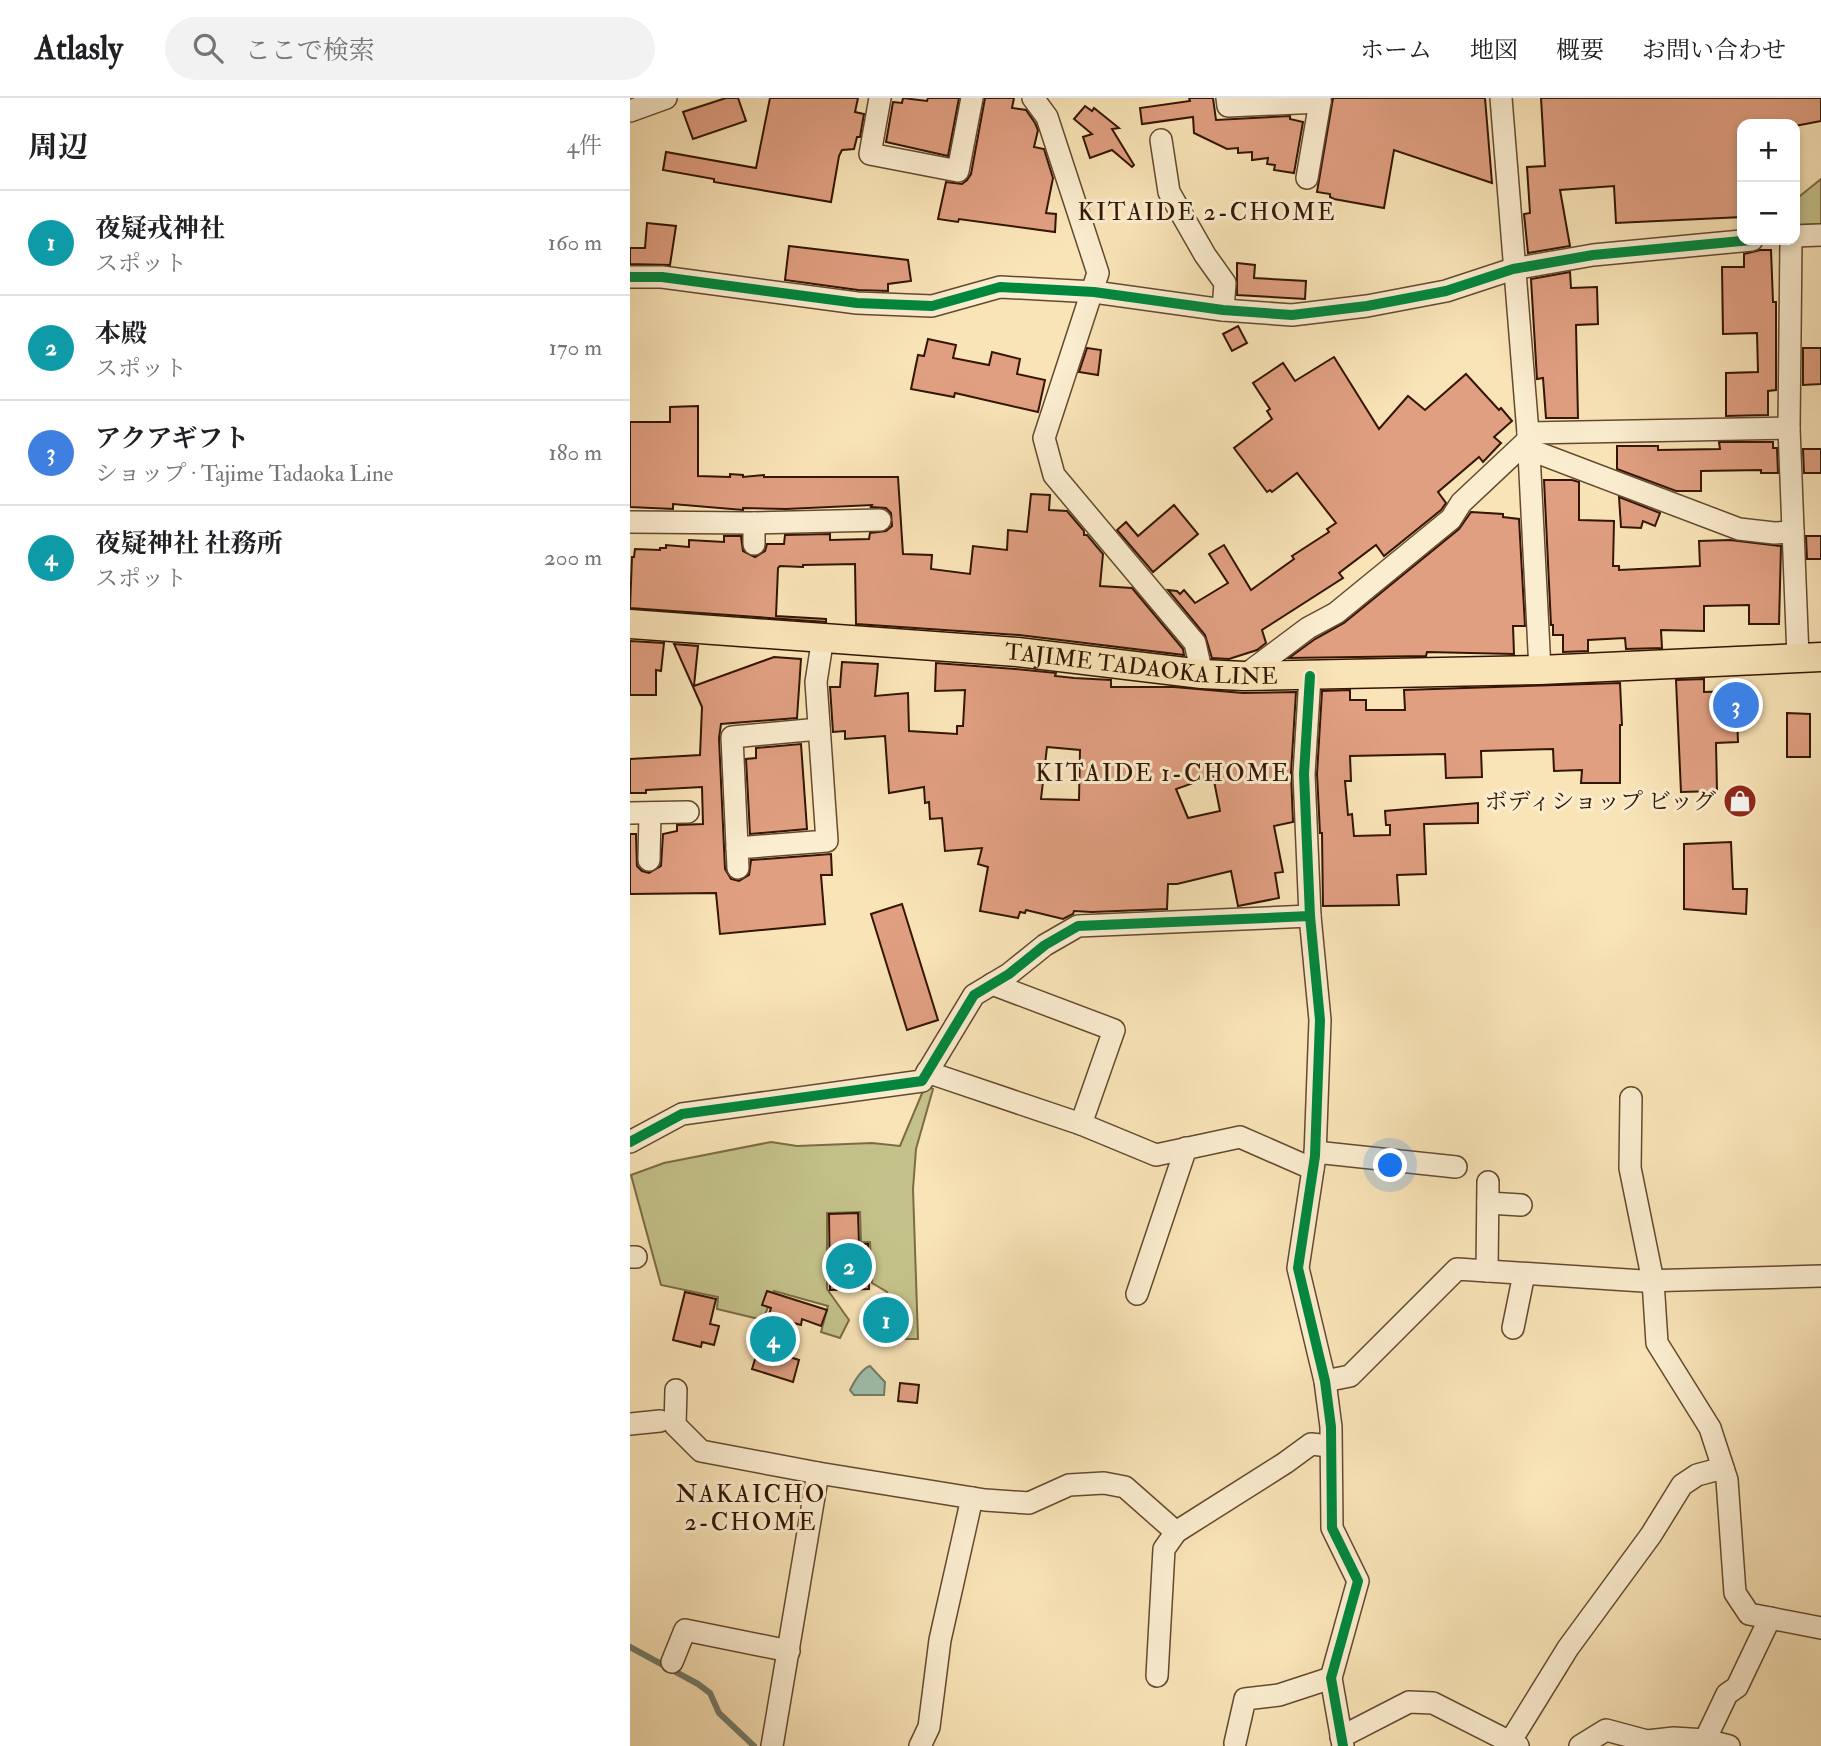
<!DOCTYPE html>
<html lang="ja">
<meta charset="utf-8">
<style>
body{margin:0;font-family:"IM FELL Double Pica","Noto Serif JP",serif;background:#f2f2f2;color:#202124}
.controls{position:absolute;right:21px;top:21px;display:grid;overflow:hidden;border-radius:14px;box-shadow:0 4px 10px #0003}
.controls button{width:63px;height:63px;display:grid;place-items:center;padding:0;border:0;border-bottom:2px solid #e0e0e0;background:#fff;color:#202124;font:35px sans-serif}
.you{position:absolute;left:761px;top:1068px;width:24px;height:24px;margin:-18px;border:5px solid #fff;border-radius:50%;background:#1a73e8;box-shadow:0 0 0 10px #1a73e833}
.badge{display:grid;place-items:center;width:46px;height:46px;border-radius:50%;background:#8f2418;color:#fff;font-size:23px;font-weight:700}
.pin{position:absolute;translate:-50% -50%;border:4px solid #fff;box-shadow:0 2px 7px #0006}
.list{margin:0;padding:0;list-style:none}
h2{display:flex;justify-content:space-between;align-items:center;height:91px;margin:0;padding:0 28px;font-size:30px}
h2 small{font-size:23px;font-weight:400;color:#757577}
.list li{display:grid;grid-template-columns:46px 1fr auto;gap:21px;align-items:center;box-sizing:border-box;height:105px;padding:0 28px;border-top:2px solid #e0e0e0}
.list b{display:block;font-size:26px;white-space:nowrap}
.list p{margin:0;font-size:23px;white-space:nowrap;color:#757577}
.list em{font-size:23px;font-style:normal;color:#757577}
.icon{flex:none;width:38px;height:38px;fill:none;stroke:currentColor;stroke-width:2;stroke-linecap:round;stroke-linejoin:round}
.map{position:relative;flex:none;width:1191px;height:1648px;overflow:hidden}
header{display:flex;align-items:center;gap:42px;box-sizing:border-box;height:98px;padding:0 35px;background:#fff;border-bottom:2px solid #e0e0e0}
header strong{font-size:33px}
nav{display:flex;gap:38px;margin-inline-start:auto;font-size:24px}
.search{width:490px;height:63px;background:#f2f2f2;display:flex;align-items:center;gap:18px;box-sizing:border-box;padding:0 24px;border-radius:38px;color:#757577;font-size:26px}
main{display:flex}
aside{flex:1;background:#fff}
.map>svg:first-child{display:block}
.green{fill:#c4c28a;stroke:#7c6c46;stroke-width:2}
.water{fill:#9ebfac;stroke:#737b68;stroke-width:2}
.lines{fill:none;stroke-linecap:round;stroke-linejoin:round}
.stream{stroke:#737b68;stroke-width:6}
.building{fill:#e09f81;stroke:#331502;stroke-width:2;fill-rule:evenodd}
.minor-casing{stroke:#64492f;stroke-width:24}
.major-casing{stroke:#331502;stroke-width:31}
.minor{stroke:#fbedd0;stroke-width:21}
.major{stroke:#f9e4b7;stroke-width:28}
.cycleway-casing{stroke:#fbedd0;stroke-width:15}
.cycleway{stroke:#00873e;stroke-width:10}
.labels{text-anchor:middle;stroke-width:6;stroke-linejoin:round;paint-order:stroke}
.street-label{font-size:23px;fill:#331502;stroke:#fbedd0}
.poi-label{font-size:23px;fill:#331502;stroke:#fbedd0;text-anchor:end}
.neighbourhood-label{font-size:24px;letter-spacing:2px;fill:#331502;stroke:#fbedd0}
</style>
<header>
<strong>Atlasly</strong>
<div class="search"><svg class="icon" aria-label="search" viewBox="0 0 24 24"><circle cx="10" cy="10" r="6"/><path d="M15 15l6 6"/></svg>ここで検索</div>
<nav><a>ホーム</a><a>地図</a><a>概要</a><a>お問い合わせ</a></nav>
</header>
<main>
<aside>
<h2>周辺<small>4件</small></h2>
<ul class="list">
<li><span class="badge" style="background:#0f9aa8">1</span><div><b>夜疑戎神社</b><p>スポット</p></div><em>160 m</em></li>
<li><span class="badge" style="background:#0f9aa8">2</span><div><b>本殿</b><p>スポット</p></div><em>170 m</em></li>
<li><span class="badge" style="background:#3f7fe0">3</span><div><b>アクアギフト</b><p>ショップ · Tajime Tadaoka Line</p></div><em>180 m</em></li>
<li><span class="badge" style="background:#0f9aa8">4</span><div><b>夜疑神社 社務所</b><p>スポット</p></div><em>200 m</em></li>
</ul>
</aside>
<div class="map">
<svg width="1191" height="1648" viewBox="0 0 1191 1648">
<rect width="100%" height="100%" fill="#f9e4b7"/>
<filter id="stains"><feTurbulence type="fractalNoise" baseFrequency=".00286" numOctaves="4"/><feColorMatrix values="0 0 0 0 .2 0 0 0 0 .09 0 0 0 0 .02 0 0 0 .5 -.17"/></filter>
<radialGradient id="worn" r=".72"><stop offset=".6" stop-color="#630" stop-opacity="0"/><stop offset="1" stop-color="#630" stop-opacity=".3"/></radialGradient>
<g class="green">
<polygon points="1191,81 1191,126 1165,127 1165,102"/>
<polygon points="299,989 303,991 286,1051 283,1091 288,1241 271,1241 267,1212 250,1213 257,1194 242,1185 240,1144 231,1144 230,1114 197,1115 197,1191 219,1222 210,1240 191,1234 198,1208 144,1193 133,1222 87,1211 88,1199 31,1187 1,1077 34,1065 141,1044 167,1048 242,1045 270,1048 293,993"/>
</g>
<path class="water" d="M 240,1268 L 255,1284 L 254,1297 L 224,1297 L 220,1292 C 224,1284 231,1271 240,1268 Z"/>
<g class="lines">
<polyline class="stream" points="0,1549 68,1586 80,1595 89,1615 124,1648"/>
</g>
<g class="building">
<polygon points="96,0 108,0 116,23 63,41 53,14"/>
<polygon points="140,0 228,0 225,14 234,16 230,39 227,39 224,51 212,52 209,58 201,104 84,84 84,81 33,72 36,54 126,70"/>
<polygon points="273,0 297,3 298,0 329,0 318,58 256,44 263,4 272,5"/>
<polygon points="355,0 384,0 382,10 396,12 405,25 408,32 404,49 414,51 423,80 416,115 426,116 425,134 329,121 328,124 308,121 316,84 332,86 337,82 341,76"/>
<polygon points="559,0 583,0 586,22 660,18 660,21 673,24 664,75 644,72 645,67 637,66 638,60 622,62 622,54 608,55 608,50 597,51 564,35 563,19 512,26 510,10 560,3"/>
<polygon points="703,0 855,0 862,85 764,52 754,110 704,101 700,99 700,96 687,94"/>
<polygon points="911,0 1191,0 1191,23 1165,28 1112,26 1112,119 986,125 984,88 930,92 940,148 898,155 894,116 900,115 897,69 915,68"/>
<polygon points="455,8 462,13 464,10 489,30 482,31 504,67 502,69 482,52 460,60 453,39 462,36 444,21"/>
<polygon points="17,125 46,128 40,167 0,166 0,150 15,150"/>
<polygon points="159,148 278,162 281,183 258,186 258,193 228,192 155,182"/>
<polygon points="1130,152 1141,152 1143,204 1146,204 1146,292 1138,293 1138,317 1096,318 1096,275 1128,274 1127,235 1093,236 1092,169 1114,169 1114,156"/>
<polygon points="607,165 625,167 624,180 676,183 675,201 607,197"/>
<polygon points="940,174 941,190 967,189 968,226 946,227 948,320 916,320 913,280 907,281 901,181"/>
<polygon points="608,228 617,245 602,253 593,236"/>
<polygon points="298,241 326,247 323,260 359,267 362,254 390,261 387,276 415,282 408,314 325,295 324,299 281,291 288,257 294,258"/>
<polygon points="457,250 471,252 468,277 449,274"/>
<polygon points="1173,250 1191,250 1191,286 1173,287"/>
<polygon points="704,259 749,331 778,298 795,312 836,276 869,312 871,310 882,323 864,339 871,345 853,364 849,359 808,394 816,405 811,412 754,458 746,447 709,475 713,480 632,532 636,545 627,552 599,561 582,560 575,537 538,492 547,493 550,496 554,492 565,505 598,485 579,456 594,447 621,492 664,461 662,458 699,434 697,431 706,425 667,375 642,394 640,392 637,394 604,350 642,321 637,313 640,311 623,285 653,265 665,283"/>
<polygon points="68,308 68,378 100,379 100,376 113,377 113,379 134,377 134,379 268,379 273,456 302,457 301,471 340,476 343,448 377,452 378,432 397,434 401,396 420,397 419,412 437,413 454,433 454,437 457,437 473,456 470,488 502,490 553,551 554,557 389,537 226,526 225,466 173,467 173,469 150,468 148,470 146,518 196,521 196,524 0,510 2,459 4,459 5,451 30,452 30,450 36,450 36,447 59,449 59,442 94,444 94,438 111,438 113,453 125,459 135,453 137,446 154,446 155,437 200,436 200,442 239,441 240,435 256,433 262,428 261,415 256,410 241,409 242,407 156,411 113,410 113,412 43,406 43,411 0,409 0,324 40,324 40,309"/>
<polygon points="1089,344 1143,344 1143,350 1147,350 1148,375 1131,375 1131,372 1071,373 1071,393 1046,393 987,371 987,348 1028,348 1028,352 1090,351"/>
<polygon points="1173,351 1191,351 1191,375 1174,375"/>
<polygon points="914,382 942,382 949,384 949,422 984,423 983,468 989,468 989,472 1070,468 1069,443 1100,442 1151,448 1149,526 1119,526 1119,507 1074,508 1074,533 1031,532 1032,550 996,551 995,540 958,542 958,553 933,554 933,537 923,537 923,527 921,527"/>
<polygon points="989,399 1030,415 1025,428 1013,423 1011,430 991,429"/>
<polygon points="544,407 568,436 523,474 487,432 496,424 508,438"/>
<polygon points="841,414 873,416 873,419 889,421 895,528 883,528 884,556 797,554 796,558 659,560 685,541 714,525 829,431"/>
<polygon points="1176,438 1191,438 1191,461 1177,461"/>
<polygon points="0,543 34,545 31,573 26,572 26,597 0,597"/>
<polygon points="44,546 68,548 64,588 144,559 171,561 167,620 91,626 89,640 95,771 101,781 109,783 119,777 121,762 201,756 202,777 191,777 195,826 90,836 86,795 0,796 0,736 6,736 7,768 12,773 19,775 31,768 33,736 47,733 47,727 73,726 72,689 16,692 16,695 0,695 0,661 70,657 72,609"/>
<path d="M 212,564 L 248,566 L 245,598 L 278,595 L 279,633 L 327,636 L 327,628 L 333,628 L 335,592 L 305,593 L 306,565 L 385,571 L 426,575 L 425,578 L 444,580 L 481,582 L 481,589 L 544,589 L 613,595 L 666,594 L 661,675 L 663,724 L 644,728 L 653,774 L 645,775 L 649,800 L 608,808 L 601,773 L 547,786 L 538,786 L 537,811 L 462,814 L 444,813 L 443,816 L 433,821 L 396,812 L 395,815 L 390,814 L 388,820 L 350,813 L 358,769 L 348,766 L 352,750 L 315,753 L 312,720 L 300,721 L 299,704 L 295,705 L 294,689 L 259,695 L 255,638 L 215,641 L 215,633 L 203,634 L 200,589 L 210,589 ZM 417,649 L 450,652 L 449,702 L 411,701 ZM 583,678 L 590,713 L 558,720 L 546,691 Z"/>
<polygon points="1074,581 1074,594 1106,593 1108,644 1086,645 1087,693 1051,694 1046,582"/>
<polygon points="990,585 992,627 990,627 990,685 951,685 952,672 924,673 923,651 851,653 852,679 816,680 815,656 720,658 721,683 715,683 718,717 722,716 724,738 760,737 760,727 756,727 755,713 848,705 848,725 794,726 796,776 767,777 769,807 693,808 692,735 690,735 687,676 692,593 720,592 720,602 736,602 736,612 775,612 774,592"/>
<polygon points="1157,615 1180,616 1180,659 1157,659"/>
<polygon points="171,646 177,731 120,736 116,661 126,660 126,650"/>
<polygon points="1101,744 1103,791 1117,791 1116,816 1054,811 1054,746"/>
<polygon points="272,806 308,922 277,932 241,816"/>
<polygon points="228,1115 229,1146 238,1146 239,1191 200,1192 199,1116"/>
<polygon points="137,1193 197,1212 191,1228 172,1221 171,1227 160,1224 150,1256 169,1262 163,1284 122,1271 141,1210 132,1207"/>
<polygon points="55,1194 86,1201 80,1226 89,1228 84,1247 72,1244 71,1249 43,1242"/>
<polygon points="266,1214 269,1235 247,1238 245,1217"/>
<polygon points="270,1285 289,1287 287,1305 268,1303"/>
</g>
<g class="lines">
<defs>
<g id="minor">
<polyline points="250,0 240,56 328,73 342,0"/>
<polyline points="403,0 417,19 468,175 414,340 424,377 565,545 572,576"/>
<polyline points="597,0 598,8 690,4 690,0"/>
<polyline points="871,0 898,335 910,572"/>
<polyline points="0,13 36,0"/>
<polyline points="531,42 539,94 575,157 595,185 593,212"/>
<polyline points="677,80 690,4"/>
<polyline points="1165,138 1191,137"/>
<polyline points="1161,142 1159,330 1168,559"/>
<polyline points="0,179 32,179 227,205 302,208 370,189 464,194 593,212 662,217 737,208 816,193 883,171 963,157 1122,142"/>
<polyline points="898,335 1159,330"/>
<polyline points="898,351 1109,431 1144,435 1163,434"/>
<polyline points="0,424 124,425 250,422"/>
<polyline points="124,446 124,425"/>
<polyline points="614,578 678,530 706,515 821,421 831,405 897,343"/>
<polyline points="680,578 674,676 680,818 690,922 685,1058 668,1170 695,1283 701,1329 702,1430 728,1483 701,1580 713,1648"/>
<polyline points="0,715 58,714"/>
<polyline points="107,750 197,743 186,584 193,539"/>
<polyline points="19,762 20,715"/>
<polyline points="108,770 102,639 189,631"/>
<polyline points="362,886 484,932 451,1026"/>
<polyline points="297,974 451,1026 526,1057 610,1039 683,1071"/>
<polyline points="1001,1000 1000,1070 1023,1183 1027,1245 1080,1330 1097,1382 1105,1495 1119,1516 1191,1530"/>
<polyline points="0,1044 52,1016 292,983 344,897 379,876 415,847 448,828 680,818"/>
<polyline points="685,1054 826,1069"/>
<polyline points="858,1105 891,1107"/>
<polyline points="0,1159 6,1159"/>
<polyline points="857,1173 858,1084"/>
<polyline points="507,1196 556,1050"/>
<polyline points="883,1230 894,1176"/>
<polyline points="695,1283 720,1278 827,1171 1013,1183 1191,1178"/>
<polyline points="46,1292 45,1327 71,1353 188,1375"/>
<polyline points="0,1326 30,1323"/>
<polyline points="42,1564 55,1532 159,1553"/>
<polyline points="527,1578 534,1451 546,1434 655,1365 681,1346 700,1348"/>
<polyline points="711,1639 779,1604 803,1605 888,1648"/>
<polyline points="1075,1642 1097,1596 1107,1589 1140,1520"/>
<polyline points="880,1644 938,1550 1021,1437 1052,1387 1067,1377 1093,1370"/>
<polyline points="605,1645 615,1601 649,1597 701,1580"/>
<polyline points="142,1648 188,1375 355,1402 399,1405 439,1387 474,1385 495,1389 546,1434"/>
<polyline points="290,1648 299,1629 310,1542 342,1400"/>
<polyline points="950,1648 976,1632 1017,1643 1044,1640 1075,1642 1099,1648"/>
</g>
<g id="major">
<path id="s1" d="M 0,526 L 387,554 L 572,576 L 614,578 L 910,572 L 1191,559"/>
</g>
</defs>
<use href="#minor" class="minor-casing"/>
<use href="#major" class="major-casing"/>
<use href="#minor" class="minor"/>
<use href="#major" class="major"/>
<defs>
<g id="cycleway">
<polyline points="0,179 32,179 227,205 302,208 370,189 464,194 593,212 662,217 737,208 816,193 883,171 963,157 1122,142"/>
<polyline points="680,578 674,676 680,818 690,922 685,1058 668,1170 695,1283 701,1329 702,1430 728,1483 701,1580 713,1648"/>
<polyline points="0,1044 52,1016 292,983 344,897 379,876 415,847 448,828 680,818"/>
</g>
</defs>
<use href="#cycleway" class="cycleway-casing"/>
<use href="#cycleway" class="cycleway"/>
</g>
<defs>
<symbol id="shop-disc" viewBox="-11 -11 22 22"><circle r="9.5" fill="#8f2418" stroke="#fbedd0"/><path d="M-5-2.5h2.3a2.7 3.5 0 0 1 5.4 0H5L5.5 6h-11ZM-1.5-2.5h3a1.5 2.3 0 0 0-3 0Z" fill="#fff"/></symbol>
</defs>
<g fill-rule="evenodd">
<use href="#shop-disc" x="1091" y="684" width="38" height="38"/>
</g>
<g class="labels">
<g class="street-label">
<text dy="8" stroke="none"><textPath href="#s1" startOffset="513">TAJIME TADAOKA LINE</textPath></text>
</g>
<g class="poi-label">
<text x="1086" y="711">ボディショップ ビッグ</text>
</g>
<g class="neighbourhood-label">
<text x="577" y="122">KITAIDE 2-CHOME</text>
<text x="533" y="683">KITAIDE 1-CHOME</text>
<text x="121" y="1404">NAKAICHO<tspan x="121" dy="28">2-CHOME</tspan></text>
</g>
</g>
<rect width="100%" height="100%" filter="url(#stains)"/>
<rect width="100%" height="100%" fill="url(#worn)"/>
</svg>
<div class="controls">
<button>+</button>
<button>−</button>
</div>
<div class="you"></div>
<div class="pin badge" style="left:256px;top:1222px;background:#0f9aa8">1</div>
<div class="pin badge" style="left:219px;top:1168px;background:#0f9aa8">2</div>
<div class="pin badge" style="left:1106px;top:607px;background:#3f7fe0">3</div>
<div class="pin badge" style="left:143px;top:1241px;background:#0f9aa8">4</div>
</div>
</main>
